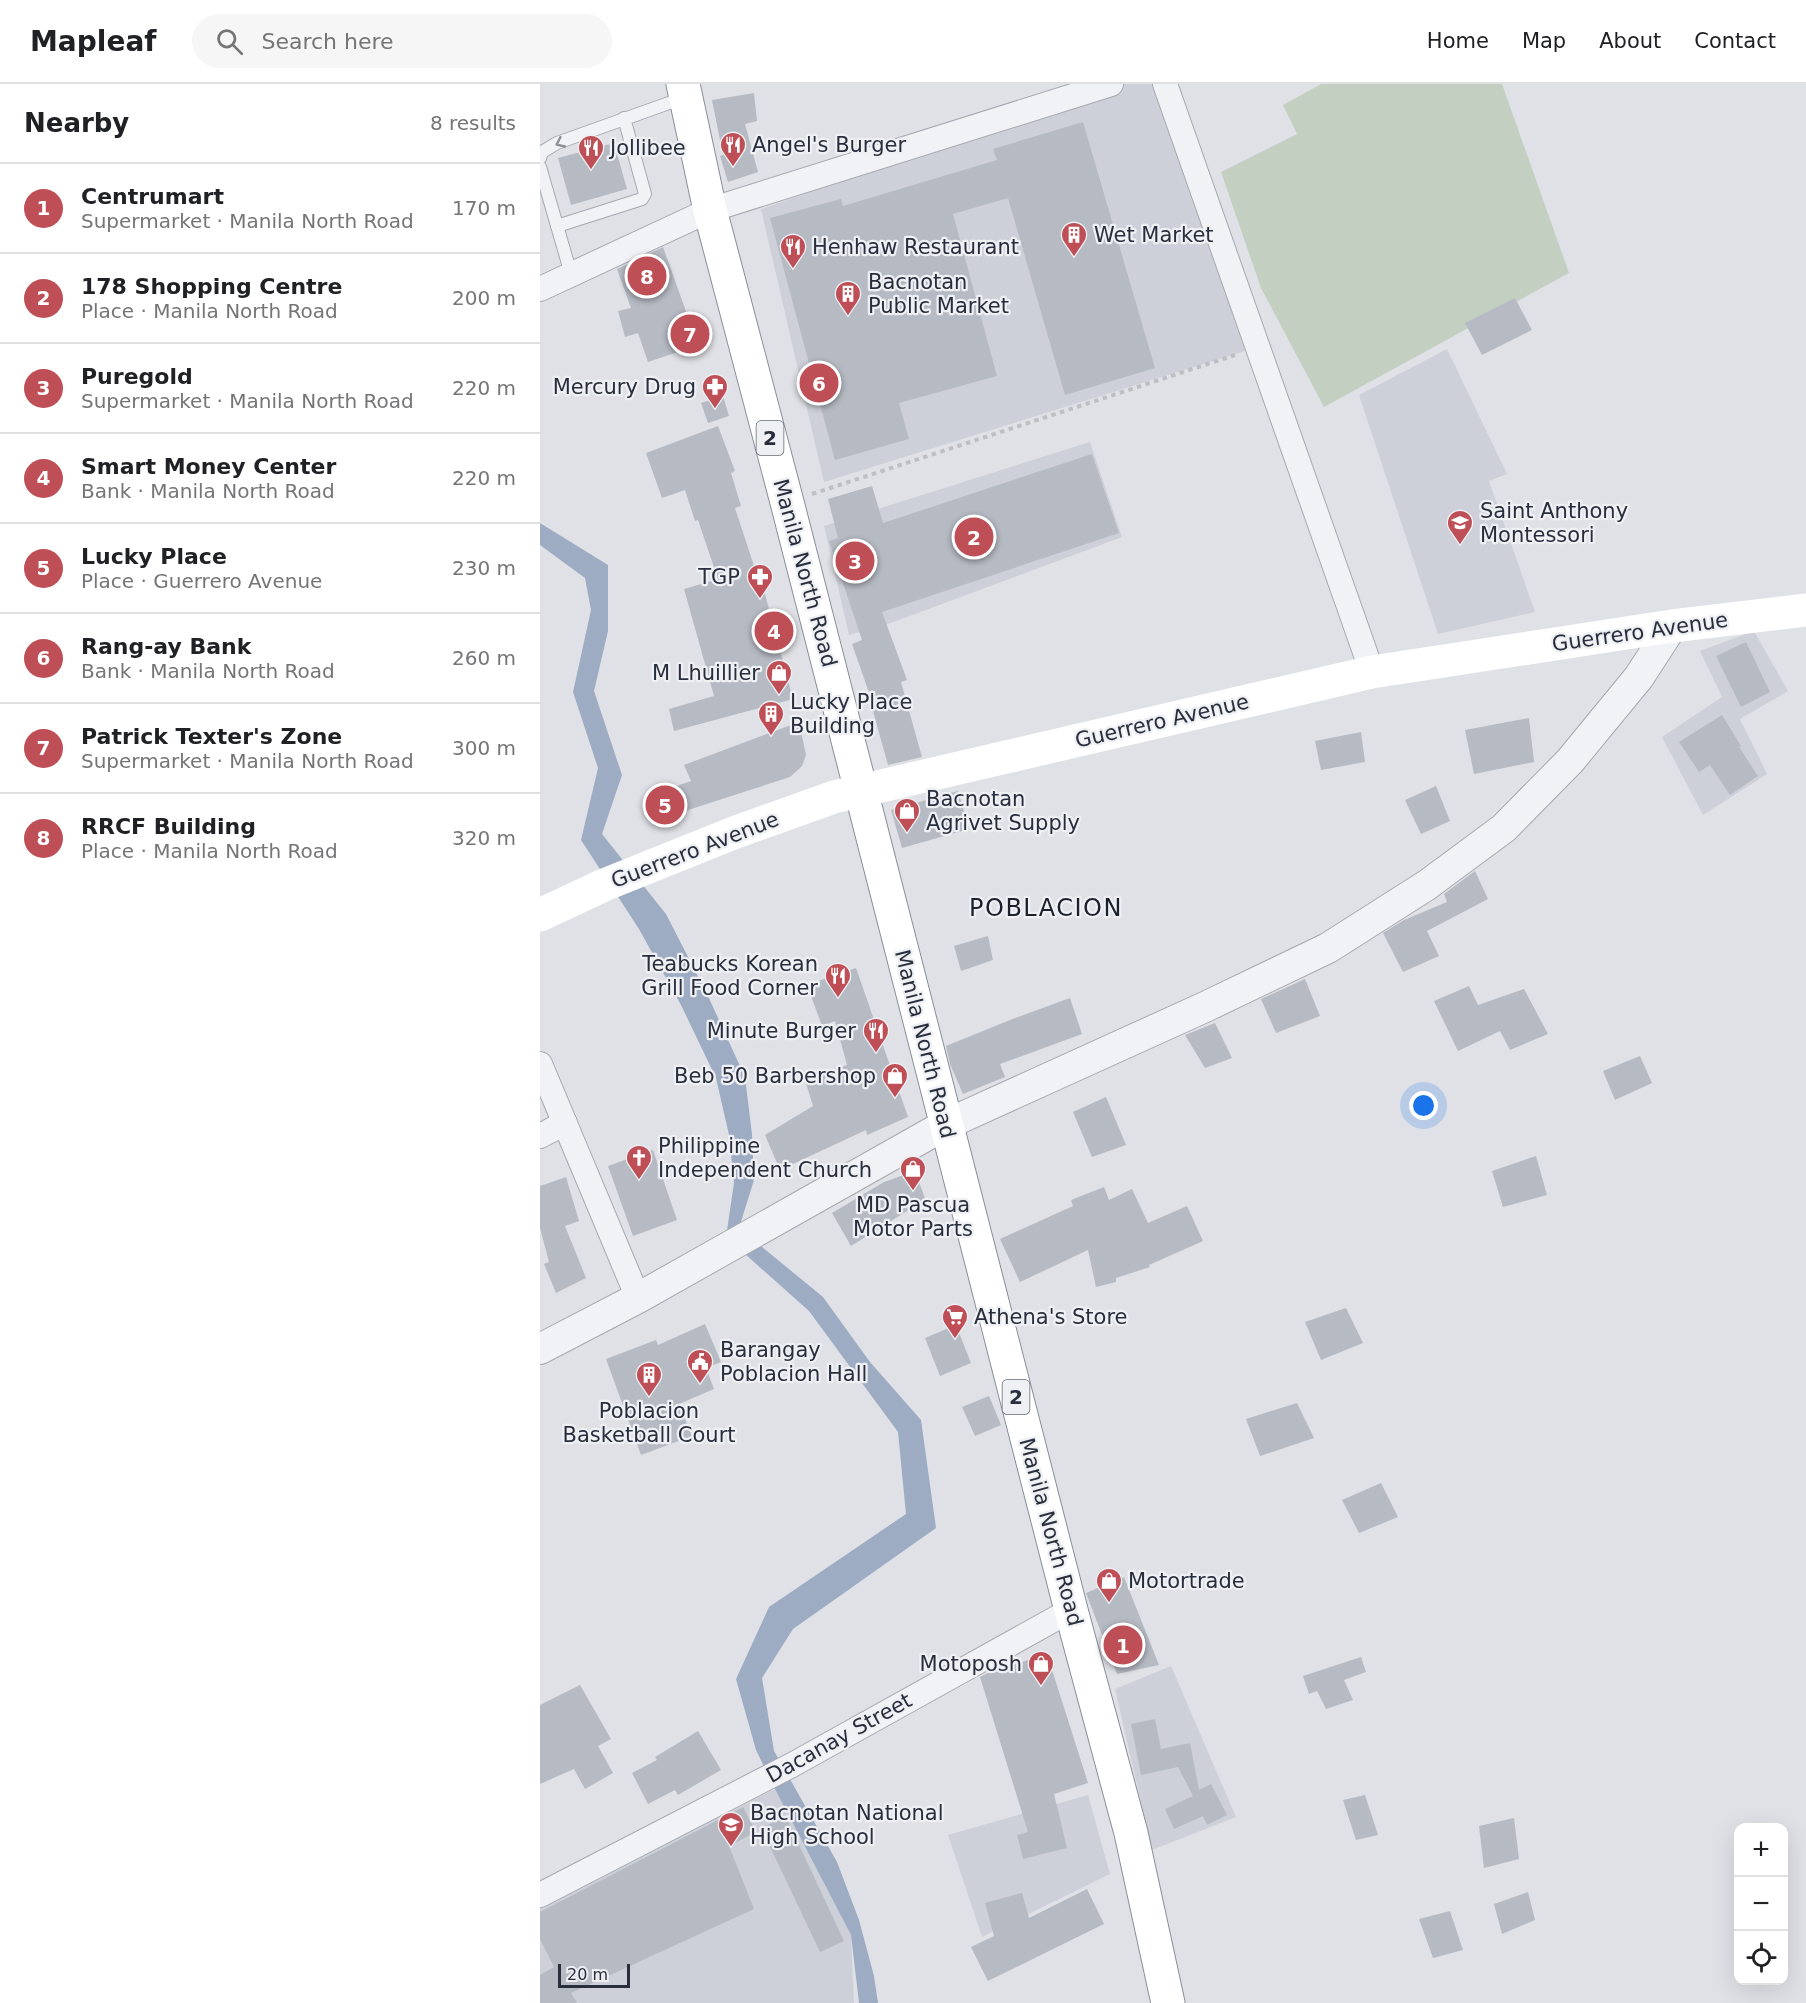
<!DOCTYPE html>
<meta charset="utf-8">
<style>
body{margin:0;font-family:"DejaVu Sans",sans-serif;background:#f6f6f6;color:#202124}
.controls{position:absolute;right:18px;bottom:18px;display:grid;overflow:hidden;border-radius:12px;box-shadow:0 6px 24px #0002}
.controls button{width:54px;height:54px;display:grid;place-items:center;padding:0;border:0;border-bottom:2px solid #e0e0e0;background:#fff;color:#202124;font:30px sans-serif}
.scale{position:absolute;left:18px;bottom:15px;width:72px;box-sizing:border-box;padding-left:6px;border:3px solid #292e3c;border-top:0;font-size:16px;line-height:21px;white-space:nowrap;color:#292e3c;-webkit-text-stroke:4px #eef0f4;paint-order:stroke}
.you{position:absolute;left:884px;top:1022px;width:21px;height:21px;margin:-15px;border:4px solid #fff;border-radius:50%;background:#1a73e8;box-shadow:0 0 0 9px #1a73e833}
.badge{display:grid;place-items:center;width:39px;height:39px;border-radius:50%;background:#bf4f57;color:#fff;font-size:20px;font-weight:700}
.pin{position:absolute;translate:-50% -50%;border:3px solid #fff;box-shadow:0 2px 6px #0006}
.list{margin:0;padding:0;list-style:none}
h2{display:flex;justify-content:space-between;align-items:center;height:78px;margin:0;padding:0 24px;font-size:26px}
h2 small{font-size:20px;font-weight:400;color:#757577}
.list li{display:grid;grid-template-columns:39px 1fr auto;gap:18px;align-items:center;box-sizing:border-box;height:90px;padding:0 24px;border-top:2px solid #e0e0e0}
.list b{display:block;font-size:22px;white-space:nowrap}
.list p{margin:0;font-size:20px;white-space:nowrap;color:#757577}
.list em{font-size:20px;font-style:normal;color:#757577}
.icon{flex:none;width:33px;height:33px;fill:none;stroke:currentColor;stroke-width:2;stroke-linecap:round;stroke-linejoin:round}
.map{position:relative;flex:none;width:1266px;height:1919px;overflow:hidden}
header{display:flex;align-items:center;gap:36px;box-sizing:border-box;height:84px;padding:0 30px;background:#fff;border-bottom:2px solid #e0e0e0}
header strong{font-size:28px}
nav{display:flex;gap:33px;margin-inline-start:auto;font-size:21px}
.search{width:420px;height:54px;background:#f6f6f6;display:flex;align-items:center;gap:15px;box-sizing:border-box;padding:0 21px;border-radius:33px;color:#757577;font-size:22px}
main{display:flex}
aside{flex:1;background:#fff}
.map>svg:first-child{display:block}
.built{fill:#cdd0d8}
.green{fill:#c3cfc1}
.water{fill:#9dacc3}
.building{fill:#b6bac3}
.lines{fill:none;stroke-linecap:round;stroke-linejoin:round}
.service-casing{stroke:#a5a8b0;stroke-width:14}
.minor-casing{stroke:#a5a8b0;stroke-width:26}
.tertiary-casing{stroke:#a5a8b0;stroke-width:32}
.trunk-casing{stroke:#888e9b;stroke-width:35}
.path{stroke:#bdbfc5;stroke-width:4;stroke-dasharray:4.5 4.5;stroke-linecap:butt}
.service{stroke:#f1f2f5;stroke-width:12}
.minor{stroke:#f1f2f5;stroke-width:24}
.tertiary{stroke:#f1f2f5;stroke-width:30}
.secondary{stroke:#fff;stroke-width:33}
.trunk{stroke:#fff;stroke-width:33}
.oneway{stroke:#8d9098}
.labels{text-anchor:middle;stroke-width:4.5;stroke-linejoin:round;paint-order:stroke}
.shield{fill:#eef0f4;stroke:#646873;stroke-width:1.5}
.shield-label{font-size:20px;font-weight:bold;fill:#292e3c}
.poi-label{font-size:21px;fill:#292e3c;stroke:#eef0f4;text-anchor:start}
.street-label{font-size:21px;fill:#292e3c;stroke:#eef0f4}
.quarter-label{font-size:24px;letter-spacing:1.5px;fill:#1b202c;stroke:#eef0f4}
</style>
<header>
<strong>Mapleaf</strong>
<div class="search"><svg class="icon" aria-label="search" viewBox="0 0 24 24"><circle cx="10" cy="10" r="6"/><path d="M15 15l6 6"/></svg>Search here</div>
<nav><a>Home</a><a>Map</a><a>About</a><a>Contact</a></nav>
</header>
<main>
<aside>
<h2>Nearby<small>8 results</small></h2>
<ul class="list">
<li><span class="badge">1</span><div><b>Centrumart</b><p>Supermarket · Manila North Road</p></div><em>170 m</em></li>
<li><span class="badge">2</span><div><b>178 Shopping Centre</b><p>Place · Manila North Road</p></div><em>200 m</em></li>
<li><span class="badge">3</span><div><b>Puregold</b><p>Supermarket · Manila North Road</p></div><em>220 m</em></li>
<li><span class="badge">4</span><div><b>Smart Money Center</b><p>Bank · Manila North Road</p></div><em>220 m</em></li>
<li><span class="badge">5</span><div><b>Lucky Place</b><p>Place · Guerrero Avenue</p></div><em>230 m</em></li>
<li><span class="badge">6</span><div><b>Rang-ay Bank</b><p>Bank · Manila North Road</p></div><em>260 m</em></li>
<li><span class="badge">7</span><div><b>Patrick Texter's Zone</b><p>Supermarket · Manila North Road</p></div><em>300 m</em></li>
<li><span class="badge">8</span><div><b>RRCF Building</b><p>Place · Manila North Road</p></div><em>320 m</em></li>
</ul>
</aside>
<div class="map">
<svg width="1266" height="1919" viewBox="0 0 1266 1919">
<rect width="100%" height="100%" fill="#dfe1e6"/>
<g class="built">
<polygon points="575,0 617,0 705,267 284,398 221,125"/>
<polygon points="907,265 967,390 949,397 995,528 898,550 819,311"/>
<polygon points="550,358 582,453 351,539 309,551 284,442"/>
<polygon points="1214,547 1248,607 1200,635 1227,690 1163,731 1122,653 1182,613 1160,567"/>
<polygon points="631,1582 696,1733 612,1766 575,1605"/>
<polygon points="235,1705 311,1851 314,1919 0,1919 0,1822"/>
<polygon points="548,1711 570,1790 442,1853 408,1751"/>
</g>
<polygon class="green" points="781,0 962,0 1029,189 784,323 721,204 681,88 757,50 743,21"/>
<polygon class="water" points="0,439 68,481 68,547 54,607 82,691 62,750 126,830 168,912 205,993 212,1050 214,1096 199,1144 283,1213 330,1278 381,1336 396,1444 253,1545 222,1594 234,1667 297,1778 319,1836 334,1892 338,1919 319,1919 311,1851 235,1705 216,1666 196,1595 229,1523 366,1430 358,1348 269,1227 186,1153 194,1099 189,1051 176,994 141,921 99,845 41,756 58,684 33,608 51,526 45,494 0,461"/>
<g class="building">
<polygon points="214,9 217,37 205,40 218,88 188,98 180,72 183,71 172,16"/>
<polygon points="543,38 615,284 525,311 468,114 413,130 457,292 359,319 369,355 295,376 230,134 301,115 303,122 457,76 453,65"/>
<polygon points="74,59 87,105 31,121 18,74"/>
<polygon points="123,163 158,261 108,278 98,249 85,253 78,227 91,224 77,185"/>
<polygon points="975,214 992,246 942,271 925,239"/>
<polygon points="183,312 189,332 168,339 161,319"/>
<polygon points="178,342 195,387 191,389 201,422 195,424 215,485 218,484 253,615 134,647 129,625 174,612 144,505 178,495 158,436 155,437 145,406 122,414 106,369"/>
<polygon points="552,370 579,449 342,528 367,596 361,598 382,673 348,681 331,620 333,620 312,560 322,556 289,457 298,454 288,415 332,402 343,439"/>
<polygon points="1206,558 1230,608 1201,623 1176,572"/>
<polygon points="1182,631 1201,662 1199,663 1218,692 1190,711 1170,681 1159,688 1139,658"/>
<polygon points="989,634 994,678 934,690 925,646"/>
<polygon points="259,638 266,671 262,682 250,693 145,727 146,729 114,742 105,713 151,697 144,681"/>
<polygon points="821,648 825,678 781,686 775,657"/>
<polygon points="896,702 910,737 881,750 865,716"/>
<polygon points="418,707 429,745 362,764 351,726"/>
<polygon points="935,787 948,815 887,847 899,872 863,888 843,849 864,836 907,818 904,810"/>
<polygon points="448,852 453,876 421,887 414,862"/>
<polygon points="316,884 368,1033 327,1051 326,1046 240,1086 225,1051 273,1022 265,996 307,981 295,937 282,942 267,901"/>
<polygon points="765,895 780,932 736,949 721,915"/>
<polygon points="929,902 938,921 984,905 1008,950 970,966 960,947 918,967 894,917"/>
<polygon points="530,914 542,950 460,980 465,993 423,1010 410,980 406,962 475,934"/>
<polygon points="675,939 692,974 665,984 645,951"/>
<polygon points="1100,972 1112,999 1075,1016 1063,987"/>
<polygon points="566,1013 586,1061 552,1073 533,1028"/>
<polygon points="113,1066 137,1136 93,1152 68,1082"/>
<polygon points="996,1072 1007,1111 963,1123 952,1087"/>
<polygon points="375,1087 387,1120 367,1127 311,1162 292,1129 344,1098"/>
<polygon points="26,1093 39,1137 25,1142 46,1194 16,1209 4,1180 9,1178 0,1144 0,1102"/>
<polygon points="564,1103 569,1116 592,1105 608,1139 647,1122 663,1157 609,1181 610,1183 576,1194 576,1198 556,1203 548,1166 480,1198 460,1155 533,1122 531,1116"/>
<polygon points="806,1224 823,1259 781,1276 765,1238"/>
<polygon points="165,1240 181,1278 166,1284 174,1305 139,1320 152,1352 101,1371 66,1275 116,1256 118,1261"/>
<polygon points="416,1241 431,1279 400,1292 385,1254"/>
<polygon points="449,1312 461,1341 435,1352 422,1323"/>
<polygon points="757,1319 774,1354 720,1372 706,1335"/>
<polygon points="841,1399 858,1433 819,1449 802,1416"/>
<polygon points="584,1493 619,1581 577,1590 546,1509"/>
<polygon points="507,1570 548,1699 514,1710 527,1764 483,1775 477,1751 488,1748 440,1593 448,1589"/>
<polygon points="821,1573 826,1588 804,1596 813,1616 786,1625 777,1607 769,1610 763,1592"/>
<polygon points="40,1601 71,1655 58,1662 73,1689 45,1705 34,1685 0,1700 0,1621"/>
<polygon points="615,1635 621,1665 650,1659 659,1706 671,1700 687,1731 667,1741 663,1732 634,1745 625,1725 653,1712 638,1683 601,1691 591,1640"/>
<polygon points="158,1647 181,1686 138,1711 135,1706 108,1720 92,1689 117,1676 115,1673"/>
<polygon points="825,1711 838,1751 816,1756 803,1716"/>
<polygon points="203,1723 216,1748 189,1762 214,1825 31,1909 37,1919 0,1919 0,1891 14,1883 0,1855 0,1828"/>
<polygon points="246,1733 304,1857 280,1868 221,1744"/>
<polygon points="974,1734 979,1775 944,1784 939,1742"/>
<polygon points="547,1805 564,1840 448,1897 431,1863 454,1852 445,1819 482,1809 489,1834"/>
<polygon points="988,1808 995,1836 962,1850 954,1820"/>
<polygon points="910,1827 923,1866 893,1874 879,1835"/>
</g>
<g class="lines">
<defs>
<g id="service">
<polyline points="0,74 2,68 17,59 143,14"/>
<polyline points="0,83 31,190"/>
<polyline points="17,142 102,115 105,110 84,34"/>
</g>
<g id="minor">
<polyline points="625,0 832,588"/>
<polyline points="0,205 170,126 571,0"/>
<polyline points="0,980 98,1214"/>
<polyline points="0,1052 25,1039"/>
<polyline points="0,1811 252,1681 531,1526"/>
</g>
<polyline id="tertiary" points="0,1265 98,1214 405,1041 665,923 788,864 887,801 964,744 1030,677 1099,593 1132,542"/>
<polyline id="trunk" points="143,0 170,126 248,422 531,1526 591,1749 628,1919"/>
</defs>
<use href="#service" class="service-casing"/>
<use href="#minor" class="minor-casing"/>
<use href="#tertiary" class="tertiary-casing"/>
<use href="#trunk" class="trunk-casing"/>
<polyline class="path" points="272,410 695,271"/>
<use href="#service" class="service"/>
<use href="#minor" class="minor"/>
<use href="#tertiary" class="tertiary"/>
<polyline class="secondary" points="0,831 64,801 196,748 294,713 832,588 1132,542 1266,526"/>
<use href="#trunk" class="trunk"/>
</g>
<defs><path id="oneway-chevron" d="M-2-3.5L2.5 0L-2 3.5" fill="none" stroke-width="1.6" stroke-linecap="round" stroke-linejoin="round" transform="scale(1.5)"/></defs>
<use class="oneway" href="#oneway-chevron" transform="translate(20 59) rotate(155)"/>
<defs>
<symbol id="restaurant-pin" viewBox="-11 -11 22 30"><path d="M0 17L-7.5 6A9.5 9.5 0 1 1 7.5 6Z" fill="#bf4f57" stroke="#eef0f4"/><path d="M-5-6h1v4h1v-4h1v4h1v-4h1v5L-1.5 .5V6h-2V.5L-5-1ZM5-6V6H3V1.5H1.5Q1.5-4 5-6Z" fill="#fff"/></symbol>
<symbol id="building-pin" viewBox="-11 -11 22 30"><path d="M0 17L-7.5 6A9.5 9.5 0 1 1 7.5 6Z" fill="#bf4f57" stroke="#eef0f4"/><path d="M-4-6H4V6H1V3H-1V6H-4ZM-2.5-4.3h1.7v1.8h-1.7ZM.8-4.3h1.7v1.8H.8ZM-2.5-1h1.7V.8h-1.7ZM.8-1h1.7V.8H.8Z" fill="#fff"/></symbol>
<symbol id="pharmacy-pin" viewBox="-11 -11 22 30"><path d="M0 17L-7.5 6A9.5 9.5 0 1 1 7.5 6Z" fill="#bf4f57" stroke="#eef0f4"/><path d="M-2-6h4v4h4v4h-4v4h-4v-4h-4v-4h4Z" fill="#fff"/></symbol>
<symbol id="school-pin" viewBox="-11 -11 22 30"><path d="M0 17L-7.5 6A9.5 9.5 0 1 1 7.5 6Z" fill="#bf4f57" stroke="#eef0f4"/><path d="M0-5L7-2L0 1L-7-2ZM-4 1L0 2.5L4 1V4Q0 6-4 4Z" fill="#fff"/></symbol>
<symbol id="shop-pin" viewBox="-11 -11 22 30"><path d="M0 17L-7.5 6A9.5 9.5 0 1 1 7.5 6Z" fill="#bf4f57" stroke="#eef0f4"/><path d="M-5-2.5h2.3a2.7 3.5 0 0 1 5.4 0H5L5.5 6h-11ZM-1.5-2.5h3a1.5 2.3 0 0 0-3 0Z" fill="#fff"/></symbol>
<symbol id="church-pin" viewBox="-11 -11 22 30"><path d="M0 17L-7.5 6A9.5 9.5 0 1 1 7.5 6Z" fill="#bf4f57" stroke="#eef0f4"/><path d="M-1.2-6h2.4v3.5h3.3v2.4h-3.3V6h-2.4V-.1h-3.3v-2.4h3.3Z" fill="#fff"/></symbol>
<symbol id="supermarket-pin" viewBox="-11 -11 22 30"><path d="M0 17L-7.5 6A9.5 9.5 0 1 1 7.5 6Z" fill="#bf4f57" stroke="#eef0f4"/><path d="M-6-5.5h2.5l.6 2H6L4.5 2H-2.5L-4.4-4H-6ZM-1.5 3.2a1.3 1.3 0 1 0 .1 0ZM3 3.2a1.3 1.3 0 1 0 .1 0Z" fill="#fff"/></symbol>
<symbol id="civic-pin" viewBox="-11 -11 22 30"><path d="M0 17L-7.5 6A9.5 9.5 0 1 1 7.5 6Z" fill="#bf4f57" stroke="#eef0f4"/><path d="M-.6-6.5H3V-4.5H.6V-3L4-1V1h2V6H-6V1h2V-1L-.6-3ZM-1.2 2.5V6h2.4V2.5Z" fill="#fff"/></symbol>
</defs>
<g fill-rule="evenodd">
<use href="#restaurant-pin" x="178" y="46" width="30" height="40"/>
<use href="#restaurant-pin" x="36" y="49" width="30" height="40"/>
<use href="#building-pin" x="519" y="136" width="30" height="40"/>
<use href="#restaurant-pin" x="238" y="148" width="30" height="40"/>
<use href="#building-pin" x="293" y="195" width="30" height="40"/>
<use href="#pharmacy-pin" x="160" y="288" width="30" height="40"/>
<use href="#school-pin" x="905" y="424" width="30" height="40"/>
<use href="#pharmacy-pin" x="205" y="478" width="30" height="40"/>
<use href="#shop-pin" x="224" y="574" width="30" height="40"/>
<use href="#building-pin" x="216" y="615" width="30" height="40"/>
<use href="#shop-pin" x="352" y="712" width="30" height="40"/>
<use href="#restaurant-pin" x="283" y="877" width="30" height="40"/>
<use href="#restaurant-pin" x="321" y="932" width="30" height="40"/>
<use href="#shop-pin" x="340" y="977" width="30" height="40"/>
<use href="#church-pin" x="84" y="1059" width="30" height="40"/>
<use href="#shop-pin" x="358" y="1070" width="30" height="40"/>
<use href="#supermarket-pin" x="400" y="1218" width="30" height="40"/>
<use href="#civic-pin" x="145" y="1263" width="30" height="40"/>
<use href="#building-pin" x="94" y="1276" width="30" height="40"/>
<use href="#shop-pin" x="554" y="1482" width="30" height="40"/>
<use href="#shop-pin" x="486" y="1565" width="30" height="40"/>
<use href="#school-pin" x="176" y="1726" width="30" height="40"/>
</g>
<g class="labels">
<g class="shield">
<rect x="216.5" y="337" width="27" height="34" rx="4.5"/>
<rect x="462.5" y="1296" width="27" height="34" rx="4.5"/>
</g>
<g class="shield-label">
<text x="230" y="361">2</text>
<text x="476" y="1320">2</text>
</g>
<g class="poi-label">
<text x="212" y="68">Angel's Burger</text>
<text x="70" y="71">Jollibee</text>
<text x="554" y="158">Wet Market</text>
<text x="272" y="170">Henhaw Restaurant</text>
<text x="328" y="205">Bacnotan<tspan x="328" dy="24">Public Market</tspan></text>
<text x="156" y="310" text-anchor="end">Mercury Drug</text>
<text x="940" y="434">Saint Anthony<tspan x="940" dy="24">Montessori</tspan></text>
<text x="200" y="500" text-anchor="end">TGP</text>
<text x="220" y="596" text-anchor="end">M Lhuillier</text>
<text x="250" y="625">Lucky Place<tspan x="250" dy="24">Building</tspan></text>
<text x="386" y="722">Bacnotan<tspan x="386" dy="24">Agrivet Supply</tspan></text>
<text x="278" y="887" text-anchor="end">Teabucks Korean<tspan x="278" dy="24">Grill Food Corner</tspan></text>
<text x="316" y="954" text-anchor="end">Minute Burger</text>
<text x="336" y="999" text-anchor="end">Beb 50 Barbershop</text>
<text x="118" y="1069">Philippine<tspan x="118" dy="24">Independent Church</tspan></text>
<text x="373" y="1128" text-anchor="middle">MD Pascua<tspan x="373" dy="24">Motor Parts</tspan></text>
<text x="434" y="1240">Athena's Store</text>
<text x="180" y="1273">Barangay<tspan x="180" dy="24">Poblacion Hall</tspan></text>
<text x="109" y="1334" text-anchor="middle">Poblacion<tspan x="109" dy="24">Basketball Court</tspan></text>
<text x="588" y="1504">Motortrade</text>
<text x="482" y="1587" text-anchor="end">Motoposh</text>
<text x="210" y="1736">Bacnotan National<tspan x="210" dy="24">High School</tspan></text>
</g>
<g class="street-label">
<text transform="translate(265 489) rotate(75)" y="7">Manila North Road</text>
<text transform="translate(1100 548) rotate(-8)" y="7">Guerrero Avenue</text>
<text transform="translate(622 637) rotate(-13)" y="7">Guerrero Avenue</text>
<text transform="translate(155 766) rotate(-21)" y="7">Guerrero Avenue</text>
<text transform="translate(385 960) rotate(76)" y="7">Manila North Road</text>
<text transform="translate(511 1448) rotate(75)" y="7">Manila North Road</text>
<text transform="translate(299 1654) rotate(-29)" y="7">Dacanay Street</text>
</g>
<g class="quarter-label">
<text x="506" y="832">POBLACION</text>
</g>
</g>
</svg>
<div class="controls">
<button>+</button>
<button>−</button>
<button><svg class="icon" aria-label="locate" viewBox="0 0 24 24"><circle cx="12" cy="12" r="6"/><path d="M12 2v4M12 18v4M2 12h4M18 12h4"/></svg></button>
</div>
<div class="scale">20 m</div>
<div class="you"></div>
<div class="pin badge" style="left:583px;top:1561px">1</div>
<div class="pin badge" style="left:434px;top:453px">2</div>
<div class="pin badge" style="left:315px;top:477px">3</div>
<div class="pin badge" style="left:234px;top:547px">4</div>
<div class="pin badge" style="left:125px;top:721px">5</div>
<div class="pin badge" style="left:279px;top:299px">6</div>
<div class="pin badge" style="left:150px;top:250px">7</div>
<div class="pin badge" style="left:107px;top:192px">8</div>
</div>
</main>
